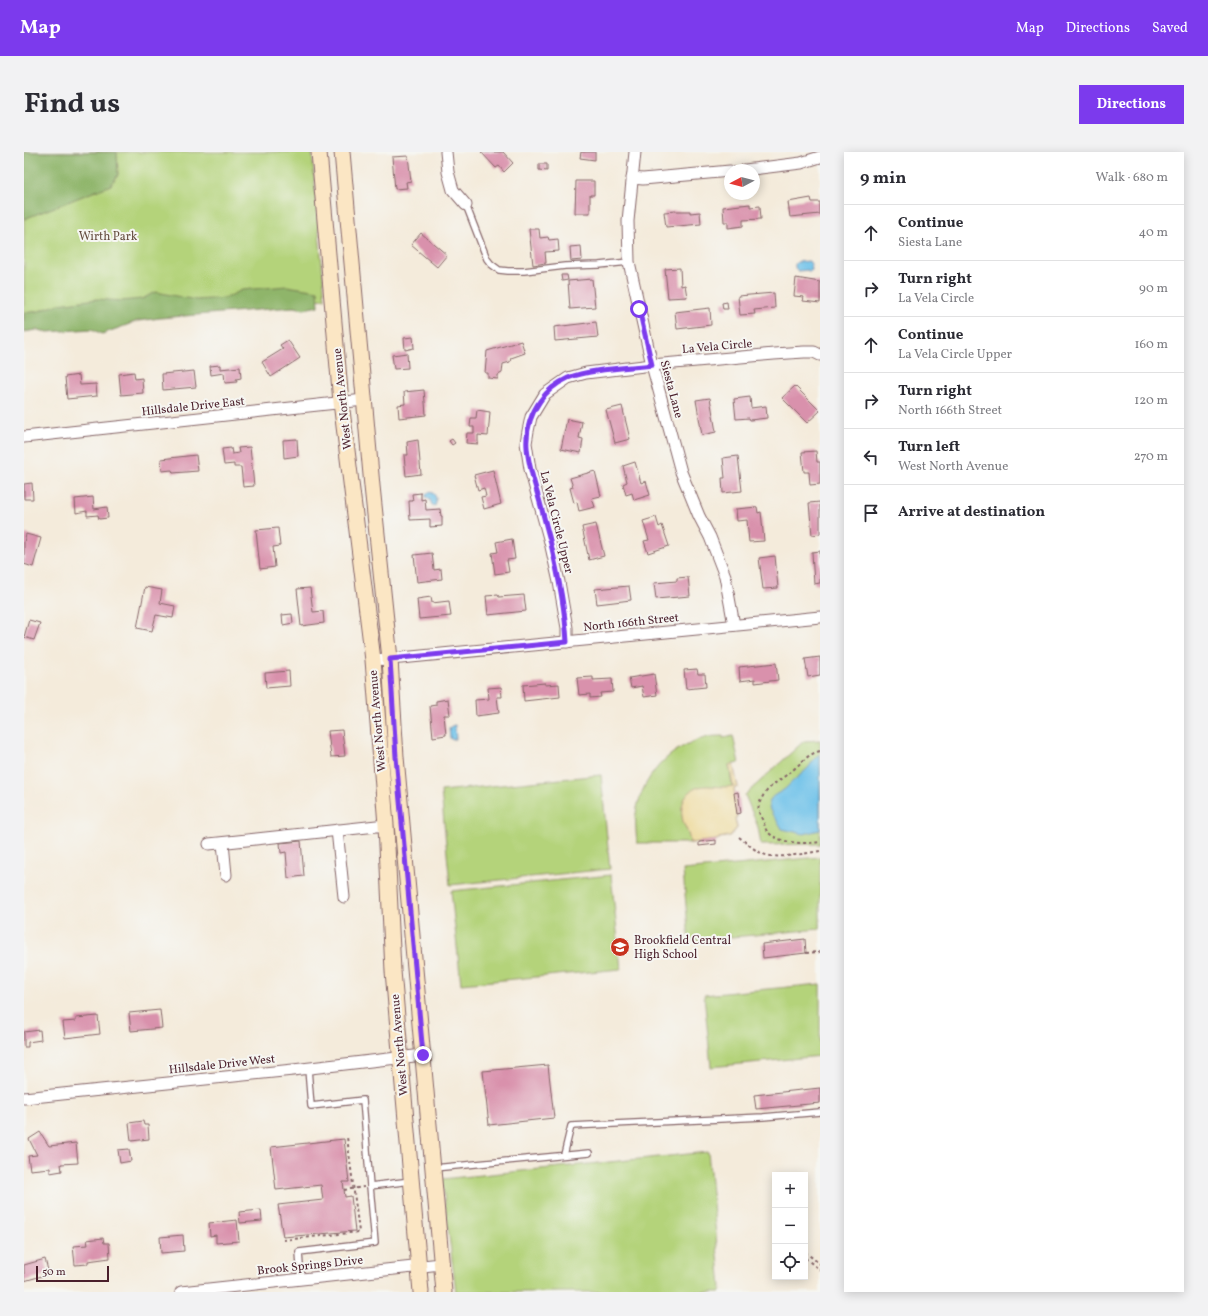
<!DOCTYPE html>
<meta charset="utf-8">
<style>
body{margin:0;font-family:Vollkorn,serif;background:#f2f2f3;color:#2b2b33}
.controls{position:absolute;right:12px;bottom:12px;display:grid;overflow:hidden;border-radius:0px;box-shadow:0 2px 10px #0003}
.controls button{width:36px;height:36px;display:grid;place-items:center;padding:0;border:0;border-bottom:1px solid #e1e1e2;background:#fff;color:#2b2b33;font:20px sans-serif}
.compass{position:absolute;left:700px;top:12px;width:36px;height:36px;border-radius:50%;background:#fff;box-shadow:0 2px 10px #0003;rotate:263deg}
.scale{position:absolute;left:12px;bottom:10px;width:73px;box-sizing:border-box;padding-left:4px;border:2px solid #4a1f2b;border-top:0;font-size:11px;line-height:14px;white-space:nowrap;color:#4a1f2b;-webkit-text-stroke:3px #f6f6f2;paint-order:stroke}
.stop{position:absolute;width:12px;height:12px;margin:-9px;border:3px solid #7c3aed;border-radius:50%;background:#fff}
.stop.end{background:#7c3aed;border-color:#fff;box-shadow:0 1px 4px #0008}
.list{margin:0;padding:0;list-style:none}
h2{display:flex;justify-content:space-between;align-items:center;height:52px;margin:0;padding:0 16px;font-size:17px}
h2 small{font-size:13px;font-weight:400;color:#7c7c81}
.list li{display:grid;grid-template-columns:26px 1fr auto;gap:12px;align-items:center;box-sizing:border-box;height:56px;padding:0 16px;border-top:1px solid #e1e1e2}
.list b{display:block;font-size:15px;white-space:nowrap}
.list p{margin:0;font-size:13px;white-space:nowrap;color:#7c7c81}
.list em{font-size:13px;font-style:normal;color:#7c7c81}
.icon{flex:none;width:22px;height:22px;fill:none;stroke:currentColor;stroke-width:2;stroke-linecap:round;stroke-linejoin:round}
.map{position:relative;flex:none;width:796px;height:1140px;overflow:hidden;border-radius:0px}
header{display:flex;align-items:center;gap:24px;box-sizing:border-box;height:56px;padding:0 20px;background:#7c3aed;color:#fff}
header strong{font-size:19px}
nav{display:flex;gap:22px;margin-inline-start:auto;font-size:14px}
.intro{display:flex;align-items:center;justify-content:space-between;box-sizing:border-box;height:96px;padding:0 24px}
h1{margin:0;font-size:28px}
.button{padding:10px 18px;border-radius:0px;background:#7c3aed;color:#fff;font-size:14px;font-weight:700}
main{display:flex;gap:24px;padding:0 24px}
aside{flex:1;background:#fff;border-radius:0px;box-shadow:0 2px 10px #0003}
.map>svg:first-child{display:block}
.green{fill:#b4d37a;stroke:#7f7952}
.forest{fill:#8fb56a;stroke:#6c6a4a}
.sand{fill:#eeda9e;stroke:#9c7c64}
.water{fill:#6dc1e9;stroke:#5c708a}
.building{fill:#d991ac}
.lines{fill:none;stroke-linecap:round;stroke-linejoin:round}
.service-casing{stroke:#866669;stroke-width:8}
.minor-casing{stroke:#866669;stroke-width:13}
.secondary-casing{stroke:#866669;stroke-width:17}
.path{stroke:#866669;stroke-width:2;stroke-dasharray:3 3;stroke-linecap:butt}
.service{stroke:#fff;stroke-width:5.5}
.minor{stroke:#fff;stroke-width:11}
.secondary{stroke:#fbe6c4;stroke-width:15}
.route{stroke:#7c3aed;stroke-width:5}
.labels{text-anchor:middle;stroke-width:4;stroke-linejoin:round;paint-order:stroke}
.park-label{font-size:12px;fill:#644c3f;stroke:#f6f6f2}
.street-label{font-size:12px;fill:#4a1f2b;stroke:#f6f6f2}
.poi-label{font-size:12px;fill:#4a1f2b;stroke:#f6f6f2;text-anchor:start}
</style>
<header>
<strong>Map</strong>
<nav><a>Map</a><a>Directions</a><a>Saved</a></nav>
</header>
<div class="intro"><h1>Find us</h1><a class="button">Directions</a></div>
<main>
<div class="map">
<svg width="796" height="1140" viewBox="0 0 796 1140">
<rect width="100%" height="100%" fill="#f6f6f2"/>
<filter id="ink" filterUnits="userSpaceOnUse"><feTurbulence type="fractalNoise" baseFrequency=".025" numOctaves="2"/><feDisplacementMap in="SourceGraphic" scale="8" xChannelSelector="R" yChannelSelector="G"/><feConvolveMatrix kernelMatrix="1 2 1 2 8 2 1 2 1" color-interpolation-filters="sRGB"/></filter>
<filter id="wash" filterUnits="userSpaceOnUse"><feTurbulence type="fractalNoise" baseFrequency=".012" numOctaves="4" result="noise"/><feDisplacementMap in="SourceGraphic" scale="16" xChannelSelector="R" yChannelSelector="G"/><feGaussianBlur stdDeviation="0.9" result="paint"/><feColorMatrix in="noise" values="0 0 0 0 0 0 0 0 0 0 0 0 0 0 0 0 0 1.4 0 .05"/><feComposite in="paint" operator="in"/></filter>
<g filter="url(#wash)">
<rect width="100%" height="100%" fill="#f4ebdb"/>
<g class="green">
<polygon points="0,0 288,0 301,147 0,175"/>
<path d="M 699,584 L 699,586 L 709,584 L 715,611 L 705,613 L 713,665 L 711,666 L 713,676 L 706,684 L 695,686 L 695,687 L 692,688 L 666,691 L 613,691 C 612,678 610,664 614,652 C 622,620 649,594 680,586 C 686,584 693,584 699,584 Z"/>
<polygon points="796,588 796,692 737,693 734,675 721,643 780,589"/>
<polygon points="577,623 586,717 426,733 417,639"/>
<polygon points="796,705 796,777 665,789 659,718"/>
<polygon points="587,723 597,817 437,832 427,739"/>
<polygon points="796,832 796,904 687,915 680,843"/>
<polygon points="684,1000 697,1135 696,1140 432,1140 418,1027"/>
</g>
<g class="forest">
<polygon points="0,0 93,0 94,23 87,33 0,67"/>
<polygon points="263,134 294,139 295,154 280,157 270,155 136,166 114,169 78,182 68,177 24,180 13,178 0,180 0,161 15,159 35,152 73,147 97,149 118,147 132,140 172,148 202,146 218,138"/>
</g>
<path class="sand" d="M 709,612 L 714,635 L 710,636 L 713,665 L 711,666 L 713,676 L 706,684 L 695,686 L 695,687 L 692,688 L 666,691 C 665,679 659,674 658,664 C 657,658 658,652 661,646 C 674,626 691,638 709,634 L 705,613 Z"/>
<g class="water">
<polygon points="785,109 787,112 788,118 785,120 784,118 774,119 771,116 771,112 773,110"/>
<path d="M 407,340 C 413,343 413,349 411,354 L 408,353 L 406,348 L 402,345 L 402,342 Z"/>
<polygon points="430,573 431,573 432,587 428,588 426,586 425,577 426,575"/>
<path d="M 796,602 L 796,678 L 780,682 L 758,677 C 755,669 744,661 745,652 C 746,642 758,641 763,635 C 769,628 777,623 784,616 C 788,611 790,606 796,602 Z"/>
</g>
<g id="blocks">
<g class="building">
<polygon points="457,0 479,0 489,11 480,20 475,14 472,16"/>
<polygon points="557,0 571,0 571,8 556,6"/>
<polygon points="384,4 387,29 382,30 383,36 371,37 368,5"/>
<polygon points="515,12 523,12 523,19 515,18"/>
<polygon points="552,29 570,29 570,43 566,43 566,61 551,61"/>
<polygon points="787,46 788,50 796,50 796,62 766,65 764,50"/>
<polygon points="726,52 726,55 736,54 737,67 719,68 719,74 704,76 704,70 700,70 699,55"/>
<polygon points="653,59 666,59 666,61 676,60 677,72 642,75 640,60"/>
<polygon points="505,77 515,77 516,86 524,85 525,88 534,87 535,99 521,100 522,111 509,113"/>
<polygon points="397,81 423,103 413,115 387,93"/>
<polygon points="557,94 558,108 547,109 546,95"/>
<polygon points="656,116 657,134 661,133 663,145 644,146 641,117"/>
<polygon points="537,123 543,123 544,128 538,129"/>
<polygon points="772,126 796,130 796,151 779,149 780,145 770,144"/>
<polygon points="568,127 571,155 546,157 544,129"/>
<polygon points="750,141 751,156 730,158 731,162 716,163 714,144"/>
<polygon points="703,150 704,157 699,157 698,151"/>
<polygon points="686,156 687,173 653,177 651,160"/>
<polygon points="572,170 574,185 531,189 530,175"/>
<polygon points="389,185 390,196 381,198 380,186"/>
<polygon points="264,188 276,206 247,225 238,210 259,197 256,193"/>
<polygon points="497,189 501,201 487,206 486,210 479,212 478,221 474,223 474,227 464,226 464,221 461,221 463,199"/>
<polygon points="383,201 384,216 370,217 368,203"/>
<polygon points="196,213 196,217 216,215 217,226 212,227 213,230 201,231 200,221 187,223 186,214"/>
<polygon points="170,219 172,235 139,238 138,222"/>
<polygon points="110,220 111,227 118,226 119,241 97,243 95,222"/>
<polygon points="55,223 56,233 72,232 73,244 43,247 41,225"/>
<polygon points="771,234 796,259 783,271 758,246"/>
<polygon points="400,238 402,263 375,266 374,253 381,252 380,240"/>
<polygon points="726,245 727,256 742,254 743,266 726,268 725,266 712,267 710,247"/>
<polygon points="686,246 692,280 678,283 672,248"/>
<polygon points="598,254 606,287 591,291 582,258"/>
<polygon points="453,258 466,260 464,284 454,283 454,292 442,291 443,281 450,281 450,275 446,275 447,266 452,266"/>
<polygon points="543,267 558,270 555,286 559,287 557,301 537,297"/>
<polygon points="273,287 274,304 260,306 259,288"/>
<polygon points="428,287 431,291 428,293 425,289"/>
<polygon points="394,288 397,322 382,324 380,303 384,303 383,290"/>
<polygon points="226,295 230,334 219,335 217,315 210,315 210,312 200,313 198,297 207,296 208,302 215,301 214,296"/>
<polygon points="792,299 793,310 796,310 796,332 786,333 785,320 780,320 778,300"/>
<polygon points="172,303 174,319 149,321 148,318 138,319 137,307"/>
<polygon points="714,304 718,339 699,341 698,326 701,326 699,306"/>
<polygon points="611,310 617,331 622,329 626,343 610,348 608,341 602,343 599,332 603,330 599,314"/>
<polygon points="469,318 477,352 460,357 457,345 462,344 460,336 454,338 450,323"/>
<polygon points="571,319 577,344 568,346 571,355 555,359 553,350 550,351 546,336 549,335 546,326"/>
<polygon points="8,331 9,347 0,347 0,332"/>
<polygon points="397,341 397,348 401,347 402,358 416,357 417,364 418,364 418,374 406,375 406,367 386,368 385,349 389,349 388,342"/>
<polygon points="69,345 70,357 83,355 84,366 75,367 74,363 63,364 63,359 52,361 51,347"/>
<polygon points="796,350 796,382 788,383 785,351"/>
<polygon points="733,355 734,361 737,360 740,389 725,390 723,368 713,369 712,357"/>
<polygon points="632,365 635,375 638,373 645,394 624,401 620,389 625,388 619,369"/>
<polygon points="572,372 580,404 565,408 558,375"/>
<polygon points="254,376 256,394 249,395 251,415 236,417 232,378"/>
<polygon points="2,382 17,386 9,415 0,412 0,390"/>
<polygon points="488,387 491,407 483,408 485,420 471,422 468,401 474,400 472,390"/>
<polygon points="796,399 796,431 790,432 788,400"/>
<polygon points="408,401 410,418 417,417 418,427 393,430 390,403"/>
<polygon points="751,404 754,436 739,437 735,406"/>
<polygon points="664,425 666,444 632,447 630,431 653,429 653,426"/>
<polygon points="605,434 607,448 573,452 571,437"/>
<polygon points="121,435 138,438 136,451 151,454 149,466 132,463 128,479 113,476"/>
<polygon points="286,436 289,460 299,459 300,471 277,474 273,437"/>
<polygon points="474,443 475,445 500,443 502,459 464,463 462,444"/>
<polygon points="407,445 408,451 425,449 427,464 395,467 393,447"/>
<polygon points="268,462 269,471 259,473 258,463"/>
<polygon points="5,468 16,471 10,488 0,485"/>
<polygon points="796,505 796,523 784,525 781,507"/>
<polygon points="752,511 754,528 731,531 731,527 716,529 715,515"/>
<polygon points="673,517 674,522 681,522 682,535 662,537 660,518"/>
<polygon points="265,519 266,534 242,536 241,521"/>
<polygon points="630,522 633,543 620,545 618,534 607,536 605,526"/>
<polygon points="569,525 569,528 588,527 589,540 576,541 577,545 566,546 566,542 555,543 553,526"/>
<polygon points="521,531 521,533 535,532 536,545 500,549 499,533"/>
<polygon points="477,535 478,545 473,545 475,561 452,564 451,548 465,547 464,536"/>
<polygon points="424,547 426,563 420,563 422,583 409,585 406,554 412,553 412,549"/>
<polygon points="318,578 321,604 307,605 304,579"/>
<polygon points="714,640 717,661 713,662 710,641"/>
<polygon points="692,688 692,692 675,694 675,690"/>
<polygon points="277,689 280,724 264,726 262,700 257,701 256,691"/>
<polygon points="781,787 782,801 739,806 738,792"/>
<polygon points="136,858 138,876 107,879 105,861"/>
<polygon points="74,864 76,882 41,886 39,870 52,869 52,866"/>
<polygon points="16,878 17,888 4,890 4,895 0,895 0,880"/>
<polygon points="524,913 530,966 465,973 459,919"/>
<polygon points="796,936 796,951 732,957 730,943"/>
<polygon points="119,969 120,973 124,973 125,987 107,989 105,971"/>
<polygon points="16,980 25,994 52,991 54,1011 37,1012 38,1019 26,1021 26,1016 6,1018 4,1004 13,1003 5,987"/>
<polygon points="320,987 325,1030 319,1030 321,1045 327,1044 331,1079 259,1085 254,1053 299,1048 297,1033 252,1038 247,995"/>
<polygon points="105,997 107,1009 96,1011 94,998"/>
<polygon points="237,1058 238,1069 216,1071 215,1060"/>
<polygon points="213,1068 215,1089 192,1091 192,1083 186,1084 185,1071"/>
<polygon points="159,1083 160,1099 137,1101 136,1085"/>
<polygon points="79,1086 80,1091 85,1091 86,1106 64,1109 64,1112 51,1113 49,1094 64,1093 63,1088"/>
<polygon points="21,1107 25,1122 0,1129 0,1113"/>
</g>
</g>
</g>
<g filter="url(#ink)">
<use href="#blocks" fill-opacity="0" stroke="#866669" stroke-width="1"/>
<g class="lines">
<defs>
<g id="service">
<polyline points="442,53 463,107 467,112 475,118 484,119 500,119 541,114 575,113 605,110"/>
<polyline points="284,917 287,954 339,948 346,1034"/>
<polyline points="540,1003 547,974 739,965 796,960"/>
<polyline points="410,1016 565,1001"/>
<polyline points="277,1127 275,1100 351,1091 346,1034 387,1029"/>
</g>
<g id="minor">
<polyline points="422,0 424,20 429,38 442,53"/>
<polyline points="611,0 604,69 605,110 628,213 657,320 675,364 686,385 701,424 710,473"/>
<polyline points="721,18 777,11 796,5"/>
<polyline points="608,26 619,27 706,19"/>
<polyline points="0,285 340,248"/>
<polyline points="543,490 543,476 535,430 526,390 506,317 502,291 504,279 507,265 521,242 544,226 562,221 628,213 750,202 780,200 790,200 796,203"/>
<polyline points="349,508 377,506 796,465"/>
<polyline points="313,678 320,745"/>
<polyline points="199,691 202,723"/>
<polyline points="185,692 362,673"/>
<polyline points="0,946 269,918 399,903"/>
<polyline points="157,1140 417,1112"/>
</g>
<g id="secondary">
<polyline points="295,0 317,250 349,508 362,673 369,819 397,1140"/>
<polyline points="318,0 348,334 366,507 372,605 420,1140"/>
</g>
</defs>
<use href="#service" class="service-casing"/>
<use href="#minor" class="minor-casing"/>
<use href="#secondary" class="secondary-casing"/>
<g class="path">
<path d="M 796,599 C 784,602 778,610 769,618 C 759,626 746,633 739,644 C 732,656 734,659 739,669 C 741,673 741,678 744,680 C 755,692 780,692 796,690"/>
<path d="M 715,685 C 723,691 730,698 739,702 C 753,708 781,701 796,699"/>
<polyline points="782,801 796,800"/>
<polyline points="320,1038 340,1035"/>
<polyline points="259,1088 335,1080 323,985"/>
<polyline points="781,1100 796,1112"/>
<polyline points="781,1106 796,1118"/>
</g>
<use href="#service" class="service"/>
<use href="#minor" class="minor"/>
<use href="#secondary" class="secondary"/>
</g>
</g>
<g class="lines" filter="url(#ink)">
<path class="route" d="M 399,903 L 372,605 L 366,507 L 543,490 C 541,456 534,421 526,388 C 522,374 519,361 515,347 C 505,313 493,281 516,249 C 523,239 533,231 544,226 C 566,217 604,216 628,213 L 615,157"/>
</g>
<defs>
<symbol id="school-disc" viewBox="-11 -11 22 22"><circle r="9.5" fill="#c8321e" stroke="#f6f6f2"/><path d="M0-5L7-2L0 1L-7-2ZM-4 1L0 2.5L4 1V4Q0 6-4 4Z" fill="#fff"/></symbol>
</defs>
<g fill-rule="evenodd">
<use href="#school-disc" x="585" y="784" width="22" height="22"/>
</g>
<g class="labels">
<g class="park-label">
<text x="84" y="88">Wirth Park</text>
</g>
<g class="street-label">
<text transform="translate(693 194) rotate(-5)" y="4">La Vela Circle</text>
<text transform="translate(648 237) rotate(75)" y="4">Siesta Lane</text>
<text transform="translate(318 247) rotate(-96)" y="4">West North Avenue</text>
<text transform="translate(169 254) rotate(-6)" y="4">Hillsdale Drive East</text>
<text transform="translate(533 370) rotate(76)" y="4">La Vela Circle Upper</text>
<text transform="translate(607 470) rotate(-6)" y="4">North 166th Street</text>
<text transform="translate(353 569) rotate(-95)" y="4">West North Avenue</text>
<text transform="translate(375 893) rotate(-95)" y="4">West North Avenue</text>
<text transform="translate(198 912) rotate(-6)" y="4">Hillsdale Drive West</text>
<text transform="translate(286 1113) rotate(-6)" y="4">Brook Springs Drive</text>
</g>
<g class="poi-label">
<text x="610" y="792">Brookfield Central<tspan x="610" dy="14">High School</tspan></text>
</g>
</g>
</svg>
<div class="controls">
<button>+</button>
<button>−</button>
<button><svg class="icon" aria-label="locate" viewBox="0 0 24 24"><circle cx="12" cy="12" r="6"/><path d="M12 2v4M12 18v4M2 12h4M18 12h4"/></svg></button>
</div>
<svg class="compass" viewBox="-18 -18 36 36"><path d="M0-13l5 13h-10z" fill="#e53935"/><path d="M0 13l5-13h-10z" fill="#7c7c81"/></svg>
<div class="scale">50 m</div>
<div class="stop" style="left:615px;top:157px"></div>
<div class="stop end" style="left:399px;top:903px"></div>
</div>
<aside>
<h2>9 min<small>Walk · 680 m</small></h2>
<ul class="list">
<li><svg class="icon" aria-label="ahead" viewBox="0 0 24 24"><path d="M12 20V5M6 11l6-6 6 6"/></svg><div><b>Continue</b><p>Siesta Lane</p></div><em>40 m</em></li>
<li><svg class="icon" aria-label="right" viewBox="0 0 24 24"><path d="M7 20v-9h11M14 6l5 5-5 5"/></svg><div><b>Turn right</b><p>La Vela Circle</p></div><em>90 m</em></li>
<li><svg class="icon" aria-label="ahead" viewBox="0 0 24 24"><path d="M12 20V5M6 11l6-6 6 6"/></svg><div><b>Continue</b><p>La Vela Circle Upper</p></div><em>160 m</em></li>
<li><svg class="icon" aria-label="right" viewBox="0 0 24 24"><path d="M7 20v-9h11M14 6l5 5-5 5"/></svg><div><b>Turn right</b><p>North 166th Street</p></div><em>120 m</em></li>
<li><svg class="icon" aria-label="left" viewBox="0 0 24 24"><path d="M17 20v-9H6M10 6l-5 5 5 5"/></svg><div><b>Turn left</b><p>West North Avenue</p></div><em>270 m</em></li>
<li><svg class="icon" aria-label="arrive" viewBox="0 0 24 24"><path d="M6 21V4h12l-3 4 3 4H6"/></svg><div><b>Arrive at destination</b></div></li>
</ul>
</aside>
</main>
